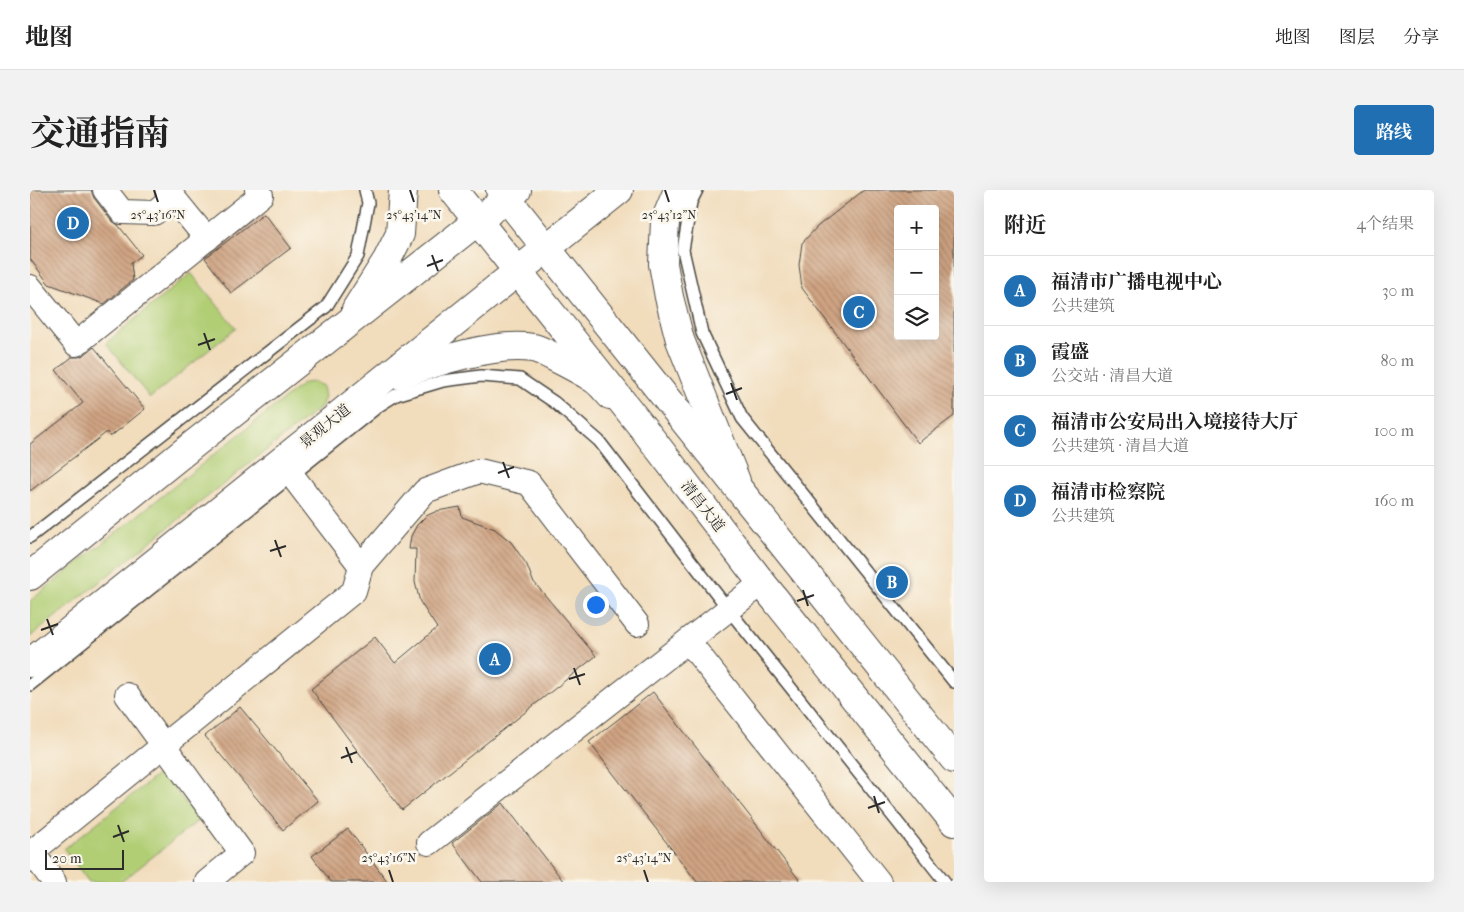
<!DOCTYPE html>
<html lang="zh">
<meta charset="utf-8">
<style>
body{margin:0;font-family:"IM FELL French Canon","Noto Serif SC",serif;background:#f2f2f2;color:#222}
.controls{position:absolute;right:15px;top:15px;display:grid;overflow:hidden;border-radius:5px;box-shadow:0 5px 20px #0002}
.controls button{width:45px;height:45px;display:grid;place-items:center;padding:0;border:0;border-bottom:1px solid #e0e0e0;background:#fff;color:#222;font:25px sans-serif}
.scale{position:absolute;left:15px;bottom:12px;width:79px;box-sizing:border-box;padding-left:5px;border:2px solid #2b2b2b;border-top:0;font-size:14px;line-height:18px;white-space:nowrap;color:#2b2b2b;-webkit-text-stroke:4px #fbf7ec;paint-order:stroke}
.you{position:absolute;left:565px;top:414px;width:18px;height:18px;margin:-12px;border:4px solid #fff;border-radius:50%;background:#1a73e8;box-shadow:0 0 0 8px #1a73e833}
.badge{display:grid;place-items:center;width:32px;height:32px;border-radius:50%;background:#1f6fb2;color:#fff;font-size:16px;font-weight:700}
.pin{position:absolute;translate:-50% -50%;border:2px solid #fff;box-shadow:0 1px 5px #0006}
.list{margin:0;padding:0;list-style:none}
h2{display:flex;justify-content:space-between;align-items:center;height:65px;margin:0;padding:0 20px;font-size:21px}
h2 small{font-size:16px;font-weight:400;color:#767676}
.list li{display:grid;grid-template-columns:32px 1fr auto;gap:15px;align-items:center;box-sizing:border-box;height:70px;padding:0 20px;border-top:1px solid #e0e0e0}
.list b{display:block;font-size:19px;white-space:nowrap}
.list p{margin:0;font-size:16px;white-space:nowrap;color:#767676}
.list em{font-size:16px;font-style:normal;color:#767676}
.icon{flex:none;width:28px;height:28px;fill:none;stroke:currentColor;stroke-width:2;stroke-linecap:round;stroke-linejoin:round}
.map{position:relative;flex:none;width:924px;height:692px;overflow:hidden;border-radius:5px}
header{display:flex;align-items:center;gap:30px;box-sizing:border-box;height:70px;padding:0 25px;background:#fff;border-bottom:1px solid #e0e0e0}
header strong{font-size:24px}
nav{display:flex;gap:28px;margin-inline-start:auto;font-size:18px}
.intro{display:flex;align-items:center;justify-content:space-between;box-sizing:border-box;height:120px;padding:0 30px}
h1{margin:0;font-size:35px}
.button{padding:12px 22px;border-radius:5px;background:#1f6fb2;color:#fff;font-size:18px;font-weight:700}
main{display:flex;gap:30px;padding:0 30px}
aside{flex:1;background:#fff;border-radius:5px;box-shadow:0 5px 20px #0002}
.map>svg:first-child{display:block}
.green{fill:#b1ce75;stroke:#6e7c50}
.building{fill:url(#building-back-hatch);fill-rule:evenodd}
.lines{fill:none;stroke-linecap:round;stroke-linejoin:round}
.service-casing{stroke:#494641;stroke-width:14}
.minor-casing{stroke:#494641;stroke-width:26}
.tertiary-casing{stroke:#494641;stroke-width:30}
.primary-casing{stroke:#494641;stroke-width:30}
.service{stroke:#fff;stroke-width:11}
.minor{stroke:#fff;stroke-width:24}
.tertiary{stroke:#fff;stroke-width:28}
.primary{stroke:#fff;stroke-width:28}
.ticks{fill:none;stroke:#2b2b2b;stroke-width:2}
.labels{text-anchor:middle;stroke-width:5;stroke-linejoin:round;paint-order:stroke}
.street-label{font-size:15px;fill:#2b2b2b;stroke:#fbf7ec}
.ticks-label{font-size:12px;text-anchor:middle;fill:#2b2b2b;stroke:#fbf7ec;stroke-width:5;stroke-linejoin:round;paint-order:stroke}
</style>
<header>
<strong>地图</strong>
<nav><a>地图</a><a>图层</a><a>分享</a></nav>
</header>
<div class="intro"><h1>交通指南</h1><a class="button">路线</a></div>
<main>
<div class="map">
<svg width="924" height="692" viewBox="0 0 924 692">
<defs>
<pattern id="building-back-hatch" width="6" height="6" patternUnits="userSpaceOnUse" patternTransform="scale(1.25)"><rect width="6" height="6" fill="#d0a483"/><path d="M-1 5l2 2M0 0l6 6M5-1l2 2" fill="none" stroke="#a9866b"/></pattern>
</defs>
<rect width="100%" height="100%" fill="#fbf7ec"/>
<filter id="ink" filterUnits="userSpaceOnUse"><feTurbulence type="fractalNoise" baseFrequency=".02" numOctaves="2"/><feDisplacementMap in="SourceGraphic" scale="10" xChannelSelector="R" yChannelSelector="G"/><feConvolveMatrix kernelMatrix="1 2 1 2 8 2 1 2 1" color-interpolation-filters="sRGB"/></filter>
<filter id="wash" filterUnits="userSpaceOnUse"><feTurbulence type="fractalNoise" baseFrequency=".0096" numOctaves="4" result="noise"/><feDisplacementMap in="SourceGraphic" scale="20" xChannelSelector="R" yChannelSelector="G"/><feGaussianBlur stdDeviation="1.12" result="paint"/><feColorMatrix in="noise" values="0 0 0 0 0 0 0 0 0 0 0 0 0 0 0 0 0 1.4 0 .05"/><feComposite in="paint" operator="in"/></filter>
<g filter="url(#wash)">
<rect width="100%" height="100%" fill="#f1dcbb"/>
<g class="green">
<polygon points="161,83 206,138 120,208 76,153"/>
<polygon points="283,192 293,196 295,207 291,217 0,447 0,411 274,193"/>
<polygon points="131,582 169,630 91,692 59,692 34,659"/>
</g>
<g id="blocks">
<g class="building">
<polygon points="0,0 61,0 64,8 81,30 88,35 112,65 101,73 103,90 74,114 19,94 0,69"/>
<path d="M 834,0 L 924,0 L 924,226 L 888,253 L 772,98 L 769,75 L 772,53 L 788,36 ZM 868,19 L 905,19 L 905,146 L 868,146 Z"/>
<polygon points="234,23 261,58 201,103 175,68"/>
<polygon points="64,157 115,219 80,247 77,242 0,301 0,254 53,213 26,180 42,167 49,167 54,165"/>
<polygon points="430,317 432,327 465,339 481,352 497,375 503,391 566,466 372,620 281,499 345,447 365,473 407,438 390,412 385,392 386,359 379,359 381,346 387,335 396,326 407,321"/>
<polygon points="623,502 771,692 667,692 559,552"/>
<polygon points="210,517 288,611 253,640 175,546"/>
<polygon points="473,613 534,692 452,692 422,653"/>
<polygon points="318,639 358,692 301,692 282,666"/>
</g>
</g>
</g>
<g filter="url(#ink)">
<use href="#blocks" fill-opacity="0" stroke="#494641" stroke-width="1"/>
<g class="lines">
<defs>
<g id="service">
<polyline points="667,0 661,12 653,60 672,143 712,228 924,492"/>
<polyline points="0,347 296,117 328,66 338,13 335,0"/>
<polyline points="0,495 350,215 366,205 413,191 451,186 490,189 524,212 569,251 699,420 915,692"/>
</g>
<g id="minor">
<polyline points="75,0 92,22 124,23 143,7"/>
<polyline points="137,0 177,49"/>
<polyline points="0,97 46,154 231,5 227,0"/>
<polyline points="251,271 331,376"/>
<polyline points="658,451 849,692"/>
<polyline points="97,505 212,663 177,692"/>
<polyline points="399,653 732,393"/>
<polyline points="24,692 2,662 324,401 331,376 395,301 449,281 499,293 607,434"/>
</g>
<g id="tertiary">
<polyline points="648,0 635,31 633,74 639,107 650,150 706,291"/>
<polyline points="326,119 357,70 370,44 373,0"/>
<path d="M 369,185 C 404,172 466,152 503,158 C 511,159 555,183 564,189 C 570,193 575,199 580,205"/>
<polyline points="0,386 164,254 487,0"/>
<polyline points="0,473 589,0"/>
</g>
<g id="primary">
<polyline points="423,0 613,238 732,393 924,632"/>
<polyline points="470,0 924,569"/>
</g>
</defs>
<use href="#service" class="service-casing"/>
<use href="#minor" class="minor-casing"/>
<use href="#tertiary" class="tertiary-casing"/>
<use href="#primary" class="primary-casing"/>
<use href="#service" class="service"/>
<use href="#minor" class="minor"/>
<use href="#tertiary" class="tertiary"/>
<use href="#primary" class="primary"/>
</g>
</g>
<path class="ticks" d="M 124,0 L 128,12M 380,0 L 384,12M 635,0 L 639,12M 402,65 L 408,81M 397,76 L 413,70M 174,143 L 180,160M 168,155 L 185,149M 701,193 L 707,210M 696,204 L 712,198M 473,272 L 479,288M 468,283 L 484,277M 245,350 L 251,367M 240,361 L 256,356M 773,400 L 778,416M 767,411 L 784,405M 17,429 L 23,445M 11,440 L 28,434M 544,478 L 550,495M 539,489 L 555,484M 316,557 L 322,573M 311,568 L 327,562M 844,606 L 849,623M 838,618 L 855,612M 88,635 L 94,652M 83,647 L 99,641M 359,680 L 363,692M 614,680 L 618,692"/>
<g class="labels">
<g class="street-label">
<text transform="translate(295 236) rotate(-39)" y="5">景观大道</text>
<text transform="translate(673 316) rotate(52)" y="5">清昌大道</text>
</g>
</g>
<g class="ticks-label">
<text x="128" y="29">25°43'16"N</text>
<text x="384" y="29">25°43'14"N</text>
<text x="639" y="29">25°43'12"N</text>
<text x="359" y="672">25°43'16"N</text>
<text x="614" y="672">25°43'14"N</text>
</g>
</svg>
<div class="controls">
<button>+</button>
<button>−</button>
<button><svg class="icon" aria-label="layers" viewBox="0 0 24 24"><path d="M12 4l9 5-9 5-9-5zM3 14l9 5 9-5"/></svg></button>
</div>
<div class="scale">20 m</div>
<div class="you"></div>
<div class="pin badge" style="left:465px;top:469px">A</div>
<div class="pin badge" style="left:862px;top:392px">B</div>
<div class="pin badge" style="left:829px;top:122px">C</div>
<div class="pin badge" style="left:43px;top:33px">D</div>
</div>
<aside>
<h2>附近<small>4个结果</small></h2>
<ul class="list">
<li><span class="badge">A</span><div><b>福清市广播电视中心</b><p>公共建筑</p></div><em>30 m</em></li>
<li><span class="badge">B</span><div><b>霞盛</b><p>公交站 · 清昌大道</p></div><em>80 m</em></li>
<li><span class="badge">C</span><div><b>福清市公安局出入境接待大厅</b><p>公共建筑 · 清昌大道</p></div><em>100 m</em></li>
<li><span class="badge">D</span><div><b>福清市检察院</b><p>公共建筑</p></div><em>160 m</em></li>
</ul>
</aside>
</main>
